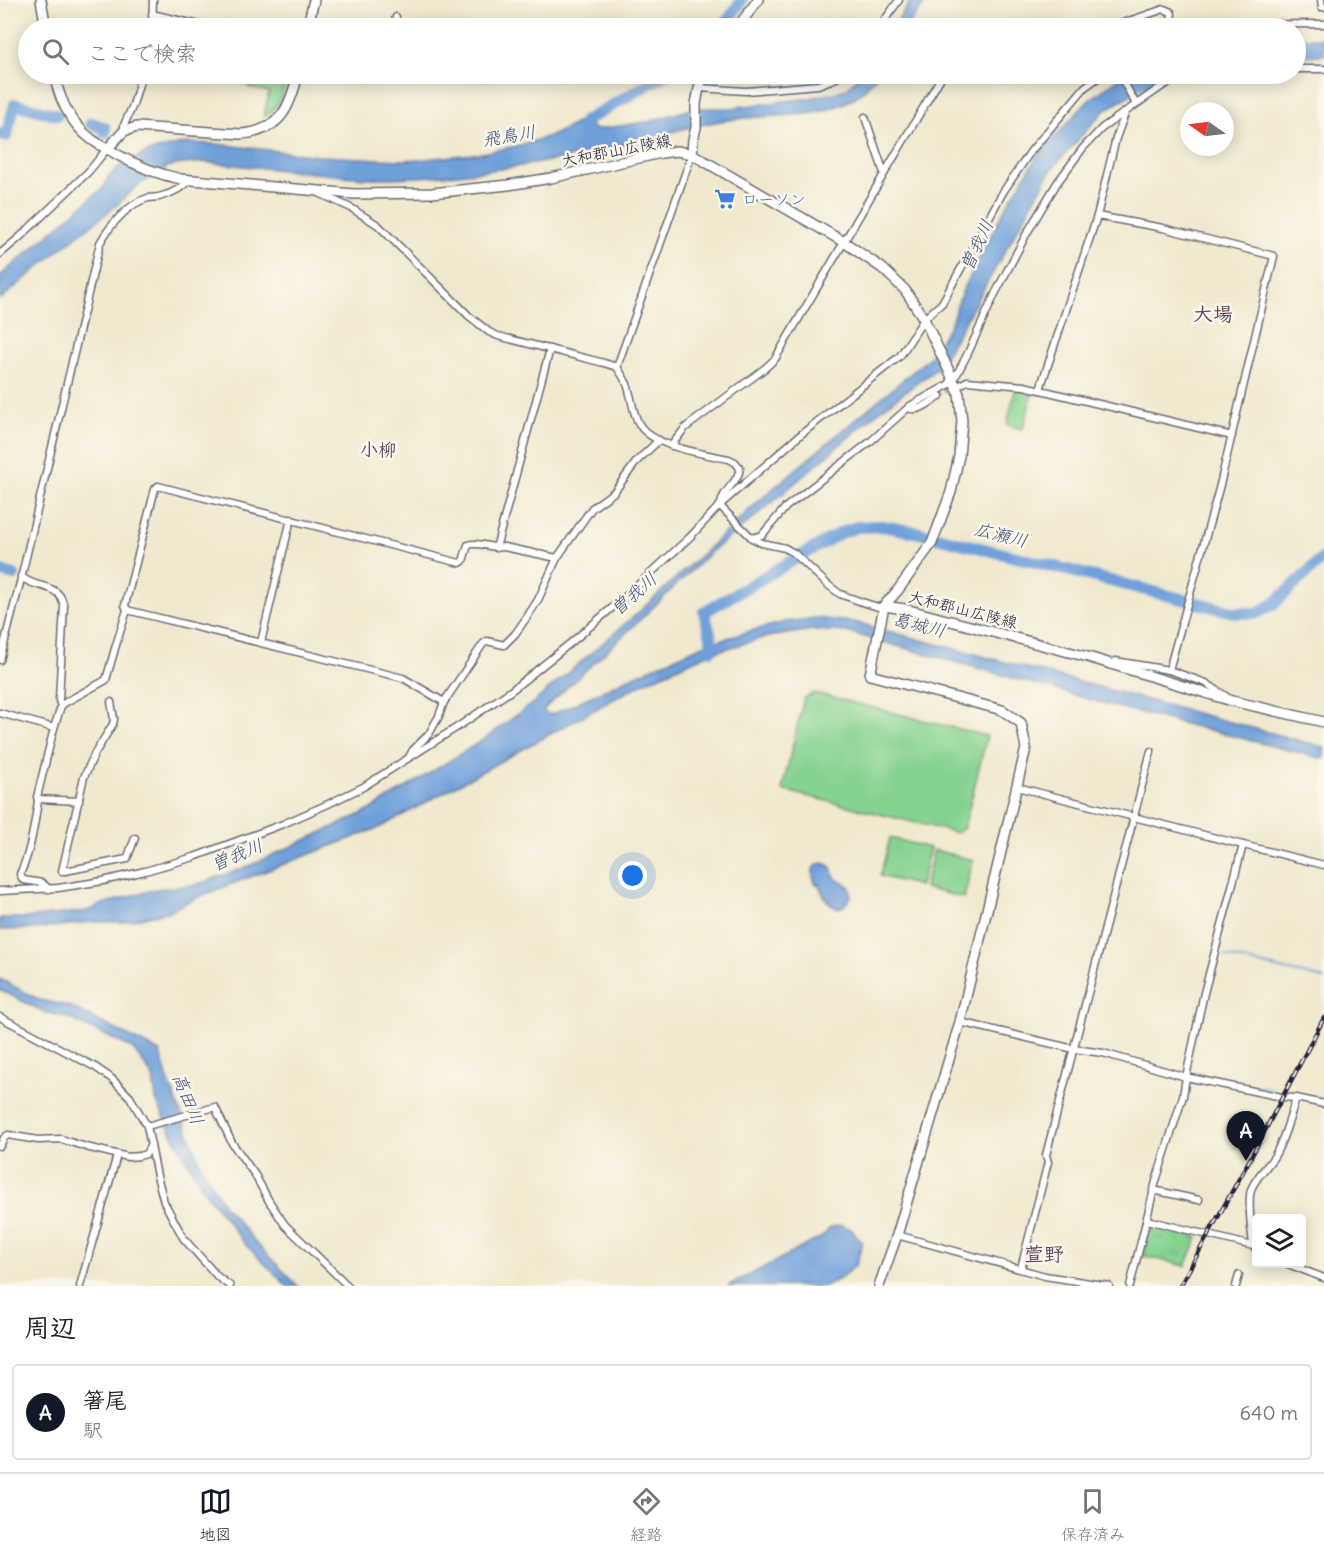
<!DOCTYPE html>
<html lang="ja">
<meta charset="utf-8">
<style>
body{margin:0;font-family:Delius,"Klee One",sans-serif;background:#f2f2f2;color:#202124}
.controls{position:absolute;right:18px;bottom:18px;display:grid;overflow:hidden;border-radius:6px;box-shadow:0 3px 15px #0003}
.controls button{width:54px;height:54px;display:grid;place-items:center;padding:0;border:0;border-bottom:2px solid #e0e0e0;background:#fff;color:#202124;font:30px sans-serif}
.compass{position:absolute;left:1180px;top:102px;width:54px;height:54px;border-radius:50%;background:#fff;box-shadow:0 3px 15px #0003;rotate:284deg}
.you{position:absolute;left:633px;top:876px;width:21px;height:21px;margin:-15px;border:4px solid #fff;border-radius:50%;background:#1a73e8;box-shadow:0 0 0 9px #1a73e833}
.badge{display:grid;place-items:center;width:39px;height:39px;border-radius:50%;background:#111827;color:#fff;font-size:20px;font-weight:700}
.pin{position:absolute;translate:-50% -50px;filter:drop-shadow(0 2px 3px #0008)}
.pin::after{content:'';position:absolute;top:32px;width:21px;height:18px;background:inherit;clip-path:polygon(0 0,100% 0,50% 100%)}
.list{margin:0;padding:0;list-style:none}
h2{display:flex;justify-content:space-between;align-items:center;height:78px;margin:0;padding:0 24px;font-size:26px}
h2 small{font-size:20px;font-weight:400;color:#757577}
.list li{display:grid;grid-template-columns:39px 1fr auto;gap:18px;align-items:center;box-sizing:border-box;height:96px;margin:0 12px 12px;padding:0 12px;border:2px solid #e0e0e0;border-radius:6px}
.list b{display:block;font-size:22px;white-space:nowrap}
.list p{margin:0;font-size:20px;white-space:nowrap;color:#757577}
.list em{font-size:20px;font-style:normal;color:#757577}
.icon{flex:none;width:33px;height:33px;fill:none;stroke:currentColor;stroke-width:2;stroke-linecap:round;stroke-linejoin:round}
.map{position:relative;flex:none;width:1324px;height:1286px;overflow:hidden}
.search{position:absolute;background:#fff;box-shadow:0 3px 15px #0003;left:18px;right:18px;top:18px;height:66px;display:flex;align-items:center;gap:15px;box-sizing:border-box;padding:0 21px;border-radius:33px;color:#757577;font-size:22px}
.sheet{height:186px;background:#fff}
nav{display:flex;justify-content:space-around;align-items:center;box-sizing:border-box;height:84px;border-top:2px solid #e0e0e0;background:#fff;font-size:16px;color:#757577}
nav a{display:grid;justify-items:center;gap:3px}
nav .on{color:#111827}
.map>svg:first-child{display:block}
.grass{fill:url(#grass-tufts);stroke:#547a66;stroke-width:1.5}
.park{fill:url(#park-crowns);stroke:#547a66;stroke-width:1.5}
.pitch{fill:#86d390;stroke:#547a66;stroke-width:1.5}
.water{fill:#70a0da;stroke:#49618a;stroke-width:1.5}
.lines{fill:none;stroke-linecap:round;stroke-linejoin:round}
.stream{stroke:#70a0da;stroke-width:2}
.river{stroke:#70a0da;stroke-width:12}
.street-tunnel{stroke:#c8c1b1;stroke-width:6;stroke-dasharray:6 3;stroke-linecap:butt}
.street-casing{stroke:#6a686f;stroke-width:9}
.secondary-casing{stroke:#6a686f;stroke-width:12}
.street{stroke:#fff;stroke-width:6}
.secondary{stroke:#fff;stroke-width:9}
.rail-casing{stroke:#22223b;stroke-width:4.5}
.rail{stroke:#fbf7ec;stroke-width:2;stroke-dasharray:7;stroke-linecap:butt}
.labels{text-anchor:middle;stroke-width:5;stroke-linejoin:round;paint-order:stroke}
.street-label{font-size:16px;fill:#22223b;stroke:#fbf7ec}
.shop-label{font-size:16px;fill:#366cbe;stroke:#fbf7ec;text-anchor:start}
.water-label{font-size:18px;font-style:italic;fill:#41547b;stroke:#fbf7ec}
.neighbourhood-label{font-size:18px;font-weight:bold;fill:#614760;stroke:#fbf7ec}
.quarter-label{font-size:20px;font-weight:bold;fill:#614760;stroke:#fbf7ec}
</style>
<div class="map">
<svg width="1324" height="1286" viewBox="0 0 1324 1286">
<defs>
<pattern id="grass-tufts" width="24" height="20" patternUnits="userSpaceOnUse" patternTransform="scale(1.5)"><rect width="24" height="20" fill="#86d390"/><path d="M3 7l-1-3M5 7V3M7 7l1-3M15 17l-1-3M17 17v-4M19 17l1-3" fill="none" stroke="#73b57d"/></pattern>
<pattern id="park-crowns" width="20" height="18" patternUnits="userSpaceOnUse" patternTransform="scale(1.5)"><rect width="20" height="18" fill="#86d390"/><path d="M2 6a3 3 0 1 1 6 0M12 15a3 3 0 1 1 6 0" fill="none" stroke="#73b57d"/></pattern>
</defs>
<rect width="100%" height="100%" fill="#fbf7ec"/>
<filter id="ink" filterUnits="userSpaceOnUse"><feTurbulence type="fractalNoise" baseFrequency=".0167" numOctaves="2"/><feDisplacementMap in="SourceGraphic" scale="12" xChannelSelector="R" yChannelSelector="G"/><feConvolveMatrix kernelMatrix="1 2 1 2 8 2 1 2 1" color-interpolation-filters="sRGB"/></filter>
<filter id="wash" filterUnits="userSpaceOnUse"><feTurbulence type="fractalNoise" baseFrequency=".008" numOctaves="4" result="noise"/><feDisplacementMap in="SourceGraphic" scale="24" xChannelSelector="R" yChannelSelector="G"/><feGaussianBlur stdDeviation="1.35" result="paint"/><feColorMatrix in="noise" values="0 0 0 0 0 0 0 0 0 0 0 0 0 0 0 0 0 1.4 0 .05"/><feComposite in="paint" operator="in"/></filter>
<g filter="url(#wash)">
<rect width="100%" height="100%" fill="#f1e9cf"/>
<g class="grass">
<polygon points="1015,390 1033,391 1023,429 1007,425"/>
<path d="M 1156,1226 L 1161,1226 L 1198,1237 L 1186,1266 L 1144,1256 C 1146,1245 1145,1233 1156,1226 Z"/>
</g>
<path class="park" d="M 219,74 L 288,74 C 284,90 281,108 264,116 L 269,92 L 249,88 L 249,85 L 218,77 Z"/>
<g class="pitch">
<polygon points="814,693 987,736 964,828 957,833 782,790 804,698"/>
<polygon points="890,838 930,848 920,886 880,876"/>
<polygon points="934,850 973,860 964,898 924,888"/>
</g>
<g class="water">
<polygon points="911,0 927,0 907,28 893,28"/>
<polygon points="1296,38 1324,38 1324,55 1296,56"/>
<path d="M 861,74 L 878,74 C 862,96 849,103 823,111 C 808,115 793,115 778,116 C 755,117 732,118 710,123 C 670,131 630,144 590,153 C 516,169 440,179 364,178 L 203,162 L 175,165 L 167,167 L 136,187 L 116,206 L 57,252 L 0,300 L 0,276 L 104,187 L 108,177 L 120,166 L 147,152 L 187,143 L 217,144 L 320,156 L 400,160 L 426,159 L 482,153 L 521,145 L 553,135 L 588,117 L 594,130 L 651,121 L 695,108 L 728,108 L 810,98 L 837,92 L 847,88 Z"/>
<polygon points="1125,74 1168,74 1156,79 1104,111 1052,169 939,367 883,408 754,518 712,551 642,618 543,710 547,714 553,714 627,679 701,646 754,630 785,622 815,618 854,622 1324,747 1324,759 1113,706 847,632 812,630 763,638 708,654 645,682 381,827 198,897 167,912 123,922 92,922 36,929 0,930 0,918 25,918 87,911 103,904 156,889 195,885 247,867 370,810 486,738 534,702 640,611 771,490 930,357 950,325 962,292 1005,208 1038,155 1089,100"/>
<path d="M 823,863 C 835,866 830,870 835,877 C 842,887 854,880 850,899 C 835,921 824,897 818,884 L 816,884 C 811,875 810,865 823,863 Z"/>
<polygon points="0,979 40,1000 69,1006 160,1052 167,1077 201,1165 224,1205 257,1244 298,1286 287,1286 245,1244 204,1191 172,1134 156,1100 153,1078 142,1061 132,1048 66,1017 44,1012 0,990"/>
<polygon points="841,1225 851,1229 862,1242 857,1263 841,1278 824,1286 728,1286 822,1237 831,1227"/>
</g>
<g class="lines">
<g class="stream">
<polyline points="1225,956 1324,979"/>
<polyline points="1195,1074 1272,1089"/>
</g>
<g class="river">
<polyline points="720,28 729,19 742,0"/>
<polyline points="91,123 105,128 105,133"/>
<polyline points="582,132 585,121 666,74"/>
<polyline points="0,134 6,136 15,104 57,115"/>
<polyline points="0,571 14,575"/>
<polyline points="711,650 711,637 704,612 842,532 857,527 882,526 921,533 1237,613 1257,613 1275,603 1324,557"/>
</g>
</g>
</g>
<g filter="url(#ink)">
<g class="lines">
<polyline class="street-tunnel" points="940,396 958,386"/>
<defs>
<g id="street">
<polyline points="1321,0 1322,7 1324,7"/>
<polyline points="152,14 212,28"/>
<polyline points="152,28 153,0"/>
<polyline points="392,28 396,17"/>
<polyline points="879,28 899,0"/>
<polyline points="1108,28 1164,9 1171,12 1172,14 1170,23 1161,28"/>
<polyline points="1205,28 1225,25 1324,24"/>
<polyline points="1296,69 1324,69"/>
<polyline points="1119,74 1136,104"/>
<polyline points="699,88 746,91 818,85 836,78 843,74"/>
<polyline points="865,117 884,173"/>
<polyline points="124,131 124,125 133,105 142,74"/>
<polyline points="319,193 351,208 378,225 469,316 489,332 498,336 604,363 617,367 692,154"/>
<polyline points="1097,216 1163,228 1274,256 1220,485 1169,670"/>
<polyline points="0,254 20,237 89,171 107,149"/>
<path d="M 617,367 C 621,373 624,378 627,384 C 632,397 632,412 639,424 C 652,447 705,454 729,459 L 735,462 L 740,468 C 738,485 721,489 721,507 L 752,538 L 762,543 L 785,548 L 794,553 L 828,585 L 840,594 L 862,602 L 878,607 L 884,606"/>
<polyline points="958,386 967,381 1024,386 1232,436"/>
<polyline points="1040,389 1097,216 1116,138 1126,111"/>
<path d="M 908,408 C 919,413 930,402 940,396"/>
<polyline points="671,446 685,428 764,369 775,359 943,74"/>
<polyline points="752,538 762,535 786,507 871,441 910,406 948,385 957,374 968,353 995,294 1027,233 1057,183 1083,148 1102,128 1164,85 1177,80 1221,74"/>
<polyline points="496,548 550,349"/>
<path d="M 21,576 C 31,587 51,584 60,596 C 62,598 62,602 64,605 L 59,700 L 61,706 L 54,728 L 37,797 L 38,801 C 34,826 31,851 20,874 L 23,880 L 42,883 L 49,889"/>
<polyline points="127,610 403,678 444,702"/>
<polyline points="261,642 291,519"/>
<path d="M 0,660 L 20,583 L 100,243 C 110,225 129,203 148,198 C 153,197 158,198 162,196 C 174,193 182,187 191,180"/>
<polyline points="1115,661 1169,670 1206,683 1227,697"/>
<polyline points="111,702 114,719 113,724 95,753 84,777 62,871 65,871 127,859 135,838"/>
<path d="M 61,706 L 66,702 L 106,680 L 116,645 L 127,610 L 125,605 L 155,489 L 158,486 L 460,563 L 463,561 L 468,545 C 479,541 492,549 504,547 L 557,558"/>
<polyline points="0,713 54,728"/>
<polyline points="409,757 413,750 429,734 439,716 444,702 483,644 487,641 504,645 515,634 527,617 538,600 557,558 592,508 614,492 637,461 659,440"/>
<polyline points="1017,787 1243,845 1324,865"/>
<polyline points="38,799 79,801"/>
<polyline points="1243,845 1204,993 1186,1077 1282,1097 1296,1098 1324,1104"/>
<polyline points="0,891 58,888 103,881 145,871 194,857 283,824 326,805 363,787 459,726 512,690 573,641 626,596 690,537 721,504 799,436 900,356 924,319 942,303 1003,192 1031,151 1085,87 1103,74"/>
<polyline points="0,1017 95,1067 111,1078 130,1097 147,1126 157,1176 164,1202 184,1239 218,1277 230,1286"/>
<polyline points="960,1022 1074,1049 1103,1053 1186,1077 1183,1096 1156,1181 1130,1286"/>
<polyline points="147,1126 215,1107 232,1143 255,1175 269,1201 285,1225 348,1286"/>
<polyline points="0,1146 4,1138 8,1135 38,1140 61,1139 86,1147 128,1157 139,1156 146,1154 151,1144"/>
<polyline points="1153,1190 1199,1200"/>
<polyline points="1147,1220 1253,1246 1256,1249"/>
<polyline points="897,1235 1045,1276 1109,1286"/>
<path d="M 1253,1246 C 1252,1232 1247,1203 1251,1190 C 1255,1177 1268,1167 1275,1155 C 1285,1137 1290,1117 1296,1098"/>
<polyline points="1288,1264 1324,1278"/>
<polyline points="1021,1268 1048,1162 1046,1155 1151,751"/>
<polyline points="80,1286 117,1155"/>
<polyline points="1236,1286 1239,1275"/>
</g>
<g id="secondary">
<polyline points="41,0 46,28"/>
<polyline points="307,28 314,0"/>
<polyline points="737,28 758,0"/>
<path d="M 54,74 C 60,103 73,129 100,145 C 105,148 111,150 116,154 C 137,166 157,174 181,179 L 354,194 L 432,193 L 508,185 L 551,178 L 661,153 L 677,151 L 692,154 L 844,242 L 882,268 L 905,290 L 924,319 L 951,375 L 959,394 L 962,421 L 959,456 L 951,492 L 932,543 L 898,590 L 884,606"/>
<path d="M 107,149 L 124,131 L 137,127 L 241,134 C 281,131 290,107 298,74"/>
<polyline points="692,154 693,139 696,128 696,104 699,88 704,74"/>
<polyline points="884,606 905,609 1088,657 1232,701 1324,722"/>
<polyline points="879,1286 897,1235 960,1022 1026,748 1021,723 1002,710 870,675 884,606"/>
</g>
</defs>
<use href="#street" class="street-casing"/>
<use href="#secondary" class="secondary-casing"/>
<use href="#street" class="street"/>
<use href="#secondary" class="secondary"/>
<defs>
<polyline id="rail" points="1180,1286 1250,1159 1324,1018"/>
</defs>
<use href="#rail" class="rail-casing"/>
<use href="#rail" class="rail"/>
</g>
</g>
<defs>
<symbol id="supermarket-bare" viewBox="-9 -9 18 18"><path d="M-6-5.5h2.5l.6 2H6L4.5 2H-2.5L-4.4-4H-6ZM-1.5 3.2a1.3 1.3 0 1 0 .1 0ZM3 3.2a1.3 1.3 0 1 0 .1 0Z" fill="#3f7fe0" stroke="#fbf7ec" stroke-width="2.5" paint-order="stroke"/></symbol>
</defs>
<g fill-rule="evenodd">
<use href="#supermarket-bare" x="710" y="184" width="30" height="30"/>
</g>
<g class="labels">
<g class="street-label">
<text transform="translate(616 150) rotate(-11)" y="6">大和郡山広陵線</text>
<text transform="translate(963 609) rotate(14)" y="6">大和郡山広陵線</text>
</g>
<g class="shop-label">
<text x="742" y="205">ローソン</text>
</g>
<g class="water-label">
<text transform="translate(509 136) rotate(-9)" y="6">飛鳥川</text>
<text transform="translate(977 245) rotate(-65)" y="6">曽我川</text>
<text transform="translate(1001 535) rotate(14)" y="6">広瀬川</text>
<text transform="translate(634 594) rotate(-41)" y="6">曽我川</text>
<text transform="translate(919 625) rotate(14)" y="6">葛城川</text>
<text transform="translate(237 855) rotate(-23)" y="6">曽我川</text>
<text transform="translate(188 1099) rotate(68)" y="6">高田川</text>
</g>
<g class="neighbourhood-label">
<text x="378" y="456">小柳</text>
</g>
<g class="quarter-label">
<text x="1213" y="321">大場</text>
<text x="1044" y="1261">萱野</text>
</g>
</g>
</svg>
<div class="controls">
<button><svg class="icon" aria-label="layers" viewBox="0 0 24 24"><path d="M12 4l9 5-9 5-9-5zM3 14l9 5 9-5"/></svg></button>
</div>
<svg class="compass" viewBox="-18 -18 36 36"><path d="M0-13l5 13h-10z" fill="#e53935"/><path d="M0 13l5-13h-10z" fill="#757577"/></svg>
<div class="you"></div>
<div class="pin badge" style="left:1246px;top:1161px">A</div>
<div class="search"><svg class="icon" aria-label="search" viewBox="0 0 24 24"><circle cx="10" cy="10" r="6"/><path d="M15 15l6 6"/></svg>ここで検索</div>
</div>
<section class="sheet">
<h2>周辺<small></small></h2>
<ul class="list">
<li><span class="badge">A</span><div><b>箸尾</b><p>駅</p></div><em>640 m</em></li>
</ul>
</section>
<nav>
<a class="on"><svg class="icon" aria-label="map" viewBox="0 0 24 24"><path d="M3 6l6-2 6 2 6-2v14l-6 2-6-2-6 2zM9 4v14M15 6v14"/></svg>地図</a>
<a><svg class="icon" aria-label="directions" viewBox="0 0 24 24"><path d="M12 3l9 9-9 9-9-9zM9 14v-3h6M13 9l2 2-2 2"/></svg>経路</a>
<a><svg class="icon" aria-label="saved" viewBox="0 0 24 24"><path d="M7 4h10v16l-5-4-5 4z"/></svg>保存済み</a>
</nav>
